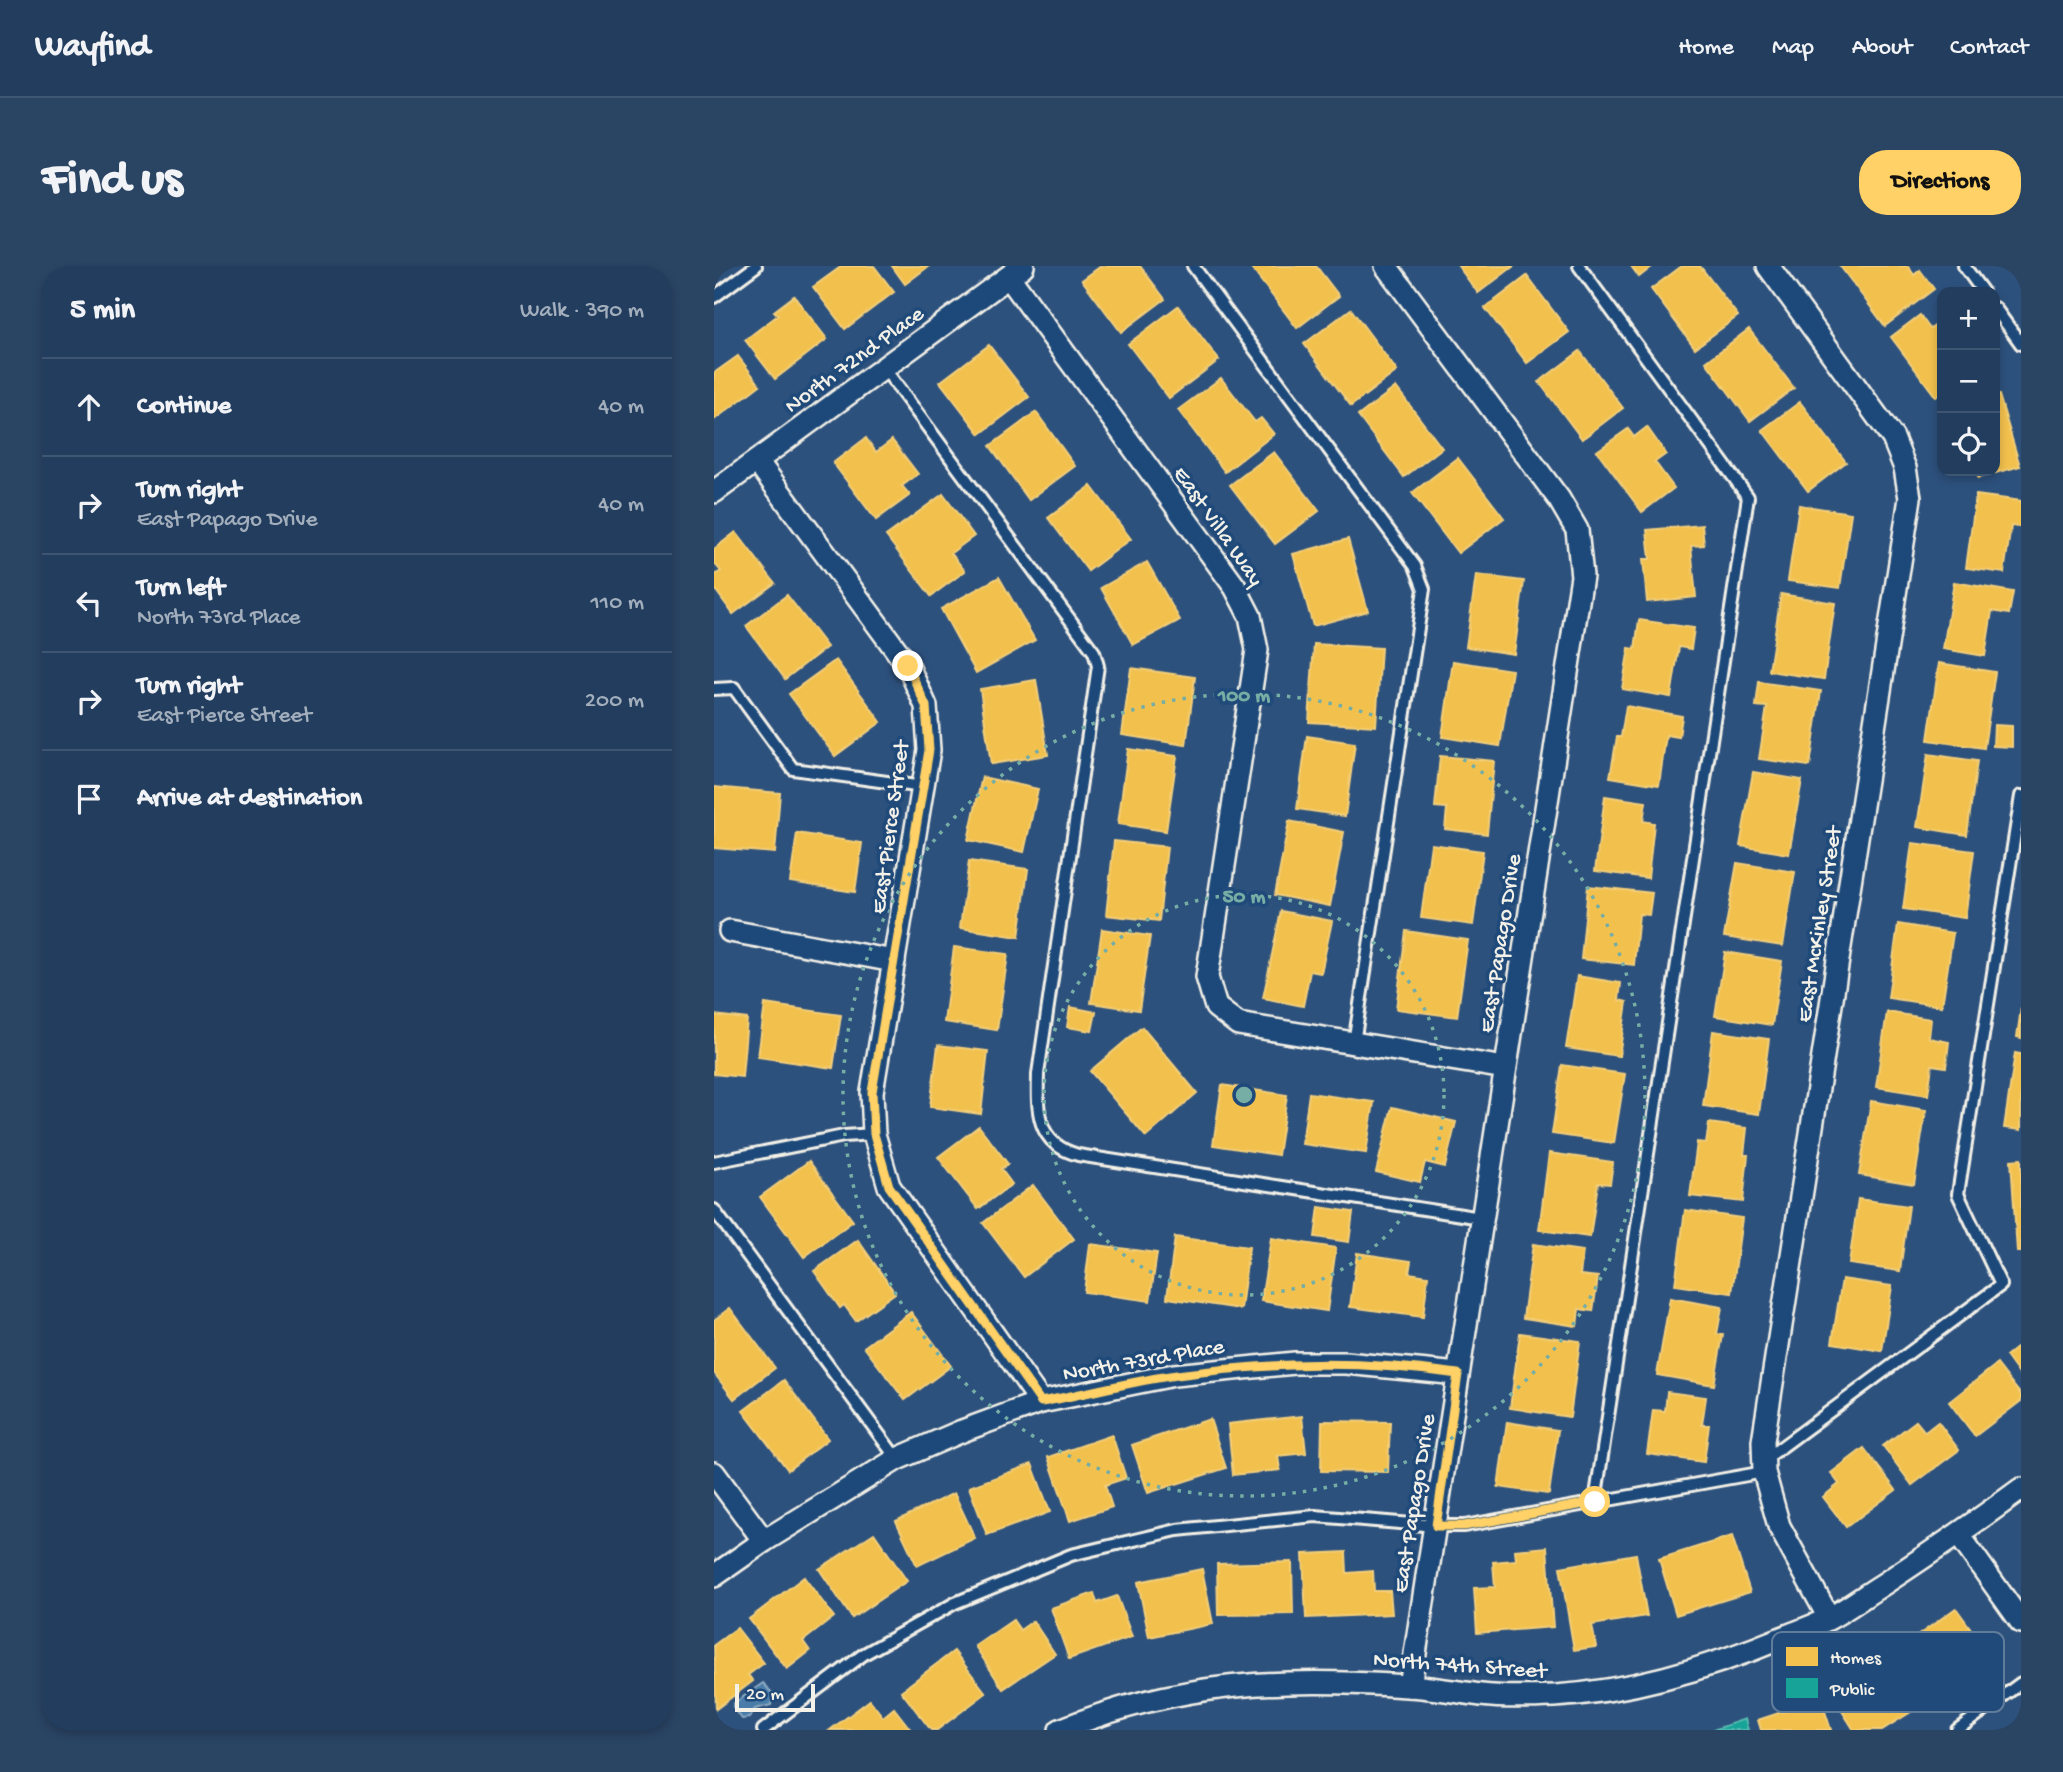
<!DOCTYPE html>
<meta charset="utf-8">
<style>
body{margin:0;font-family:"Gochi Hand",sans-serif;background:#2a4464;color:#f1f3f6}
.controls{position:absolute;right:21px;top:21px;display:grid;overflow:hidden;border-radius:14px;box-shadow:0 4px 10px #0003}
.controls button{width:63px;height:63px;display:grid;place-items:center;padding:0;border:0;border-bottom:2px solid #3f5673;background:#223d5e;color:#f1f3f6;font:35px sans-serif}
.scale{position:absolute;left:21px;bottom:18px;width:80px;box-sizing:border-box;padding-left:7px;border:4px solid #f4f1e8;border-top:0;font-size:19px;line-height:24px;white-space:nowrap;color:#f4f1e8;-webkit-text-stroke:5px #1f4a7a;paint-order:stroke}
.stop{position:absolute;width:21px;height:21px;margin:-16px;border:5px solid #ffd166;border-radius:50%;background:#fff}
.stop.end{background:#ffd166;border-color:#fff;box-shadow:0 2px 7px #0008}
.list{margin:0;padding:0;list-style:none}
h2{display:flex;justify-content:space-between;align-items:center;height:91px;margin:0;padding:0 28px;font-size:30px}
h2 small{font-size:23px;font-weight:400;color:#a2aebc}
.list li{display:grid;grid-template-columns:46px 1fr auto;gap:21px;align-items:center;box-sizing:border-box;height:98px;padding:0 28px;border-top:2px solid #3f5673}
.list b{display:block;font-size:26px;white-space:nowrap}
.list p{margin:0;font-size:23px;white-space:nowrap;color:#a2aebc}
.list em{font-size:23px;font-style:normal;color:#a2aebc}
.icon{flex:none;width:38px;height:38px;fill:none;stroke:currentColor;stroke-width:2;stroke-linecap:round;stroke-linejoin:round}
.map{position:relative;flex:none;width:1307px;height:1464px;overflow:hidden;border-radius:28px}
header{display:flex;align-items:center;gap:42px;box-sizing:border-box;height:98px;padding:0 35px;background:#223d5e;border-bottom:2px solid #3f5673}
header strong{font-size:33px}
nav{display:flex;gap:38px;margin-inline-start:auto;font-size:24px}
.intro{display:flex;align-items:center;justify-content:space-between;box-sizing:border-box;height:168px;padding:0 42px}
h1{margin:0;font-size:49px}
.button{padding:18px 32px;border-radius:28px;background:#ffd166;color:#111;font-size:24px;font-weight:700}
main{display:flex;gap:42px;padding:0 42px}
aside{flex:1;background:#223d5e;border-radius:28px;box-shadow:0 4px 10px #0003}
.map>svg:first-child{display:block}
.water{fill:#4a7ca8;stroke:#8eabc2;stroke-width:2}
.homes{fill:#f2c14e;stroke:#f3cf7c;stroke-width:2}
.public{fill:#17a398;stroke:#59bab0;stroke-width:2}
.lines{fill:none;stroke-linecap:round;stroke-linejoin:round}
.service-casing{stroke:#f4f1e8;stroke-width:16}
.minor-casing{stroke:#f4f1e8;stroke-width:26}
.service{stroke:#1f4a7a;stroke-width:10}
.minor{stroke:#1f4a7a;stroke-width:21}
.route{stroke:#ffd166;stroke-width:9}
.ring{fill:none;stroke:#76ada5;stroke-width:3.5;stroke-dasharray:3.5 7}
.labels{text-anchor:middle;stroke-width:7;stroke-linejoin:round;paint-order:stroke}
.street-label{font-size:23px;fill:#f4f1e8;stroke:#1f4a7a}
.key{fill:#1f4a7a;stroke:#5f7c9b;stroke-width:2}
.key-label{font-size:19px;fill:#f4f1e8}
.centre{fill:#76ada5;stroke:#1f4a7a;stroke-width:3.5}
.ring-label{font-size:21px;text-anchor:middle;font-weight:bold;fill:#76ada5;stroke:#1f4a7a;stroke-width:7;stroke-linejoin:round;paint-order:stroke}
</style>
<header>
<strong>Wayfind</strong>
<nav><a>Home</a><a>Map</a><a>About</a><a>Contact</a></nav>
</header>
<div class="intro"><h1>Find us</h1><a class="button">Directions</a></div>
<main>
<aside>
<h2>5 min<small>Walk · 390 m</small></h2>
<ul class="list">
<li><svg class="icon" aria-label="ahead" viewBox="0 0 24 24"><path d="M12 20V5M6 11l6-6 6 6"/></svg><div><b>Continue</b></div><em>40 m</em></li>
<li><svg class="icon" aria-label="right" viewBox="0 0 24 24"><path d="M7 20v-9h11M14 6l5 5-5 5"/></svg><div><b>Turn right</b><p>East Papago Drive</p></div><em>40 m</em></li>
<li><svg class="icon" aria-label="left" viewBox="0 0 24 24"><path d="M17 20v-9H6M10 6l-5 5 5 5"/></svg><div><b>Turn left</b><p>North 73rd Place</p></div><em>110 m</em></li>
<li><svg class="icon" aria-label="right" viewBox="0 0 24 24"><path d="M7 20v-9h11M14 6l5 5-5 5"/></svg><div><b>Turn right</b><p>East Pierce Street</p></div><em>200 m</em></li>
<li><svg class="icon" aria-label="arrive" viewBox="0 0 24 24"><path d="M6 21V4h12l-3 4 3 4H6"/></svg><div><b>Arrive at destination</b></div></li>
</ul>
</aside>
<div class="map">
<svg width="1307" height="1464" viewBox="0 0 1307 1464">
<rect width="100%" height="100%" fill="#2d517d"/>
<filter id="ink" filterUnits="userSpaceOnUse"><feTurbulence type="fractalNoise" baseFrequency=".0143" numOctaves="2"/><feDisplacementMap in="SourceGraphic" scale="14" xChannelSelector="R" yChannelSelector="G"/><feConvolveMatrix kernelMatrix="1 2 1 2 8 2 1 2 1" color-interpolation-filters="sRGB"/></filter>
<g filter="url(#ink)">
<polygon class="water" points="49,1417 59,1428 57,1439 41,1443 35,1452 28,1453 19,1441 19,1438"/>
<g class="homes">
<polygon points="128,0 160,0 180,26 131,63 99,21"/>
<polygon points="178,0 215,0 191,18"/>
<polygon points="387,0 426,0 451,33 407,66 368,14"/>
<polygon points="543,0 602,0 625,30 583,62 538,3"/>
<polygon points="744,0 800,0 764,27"/>
<polygon points="917,0 939,0 925,11"/>
<polygon points="968,0 986,0 1024,50 981,82 937,23"/>
<polygon points="1126,0 1194,0 1200,9 1206,4 1220,23 1171,60"/>
<polygon points="813,10 855,66 813,97 771,42"/>
<polygon points="80,30 113,73 61,113 31,74 64,49 60,45"/>
<polygon points="464,40 505,94 455,132 414,78"/>
<polygon points="637,43 683,105 637,140 590,78"/>
<polygon points="1206,49 1216,63 1228,55 1228,126 1222,131 1177,71"/>
<polygon points="1035,63 1080,122 1036,155 992,96"/>
<polygon points="275,79 315,131 266,168 226,116"/>
<polygon points="866,85 909,142 868,173 825,116"/>
<polygon points="24,90 46,119 0,154 0,107"/>
<polygon points="507,112 541,156 547,152 560,168 511,206 464,144"/>
<polygon points="682,121 728,182 690,211 644,150"/>
<polygon points="1285,129 1306,200 1264,212 1262,205 1281,205 1281,130"/>
<polygon points="1086,136 1132,196 1094,225 1048,164"/>
<polygon points="322,146 361,200 315,234 276,180"/>
<polygon points="933,161 952,188 941,196 960,222 928,246 883,185 914,163 920,171"/>
<polygon points="152,172 162,186 178,174 204,208 188,220 196,229 162,254 119,197"/>
<polygon points="560,186 605,245 561,278 516,219"/>
<polygon points="744,192 790,252 744,287 698,227"/>
<polygon points="377,220 417,273 374,305 334,252"/>
<polygon points="229,228 260,270 237,287 251,305 217,330 172,270"/>
<polygon points="1262,229 1307,235 1307,261 1297,260 1290,307 1252,302"/>
<polygon points="1085,239 1137,247 1126,322 1074,315"/>
<polygon points="988,259 990,279 977,280 982,331 933,336 929,293 936,293 933,264"/>
<polygon points="22,266 61,317 19,348 0,322 0,310 7,305 0,297 0,283"/>
<polygon points="634,273 654,345 599,360 579,288"/>
<polygon points="433,296 466,354 419,379 387,322"/>
<polygon points="762,309 810,315 800,388 752,381"/>
<polygon points="285,311 321,374 262,407 227,343"/>
<polygon points="1240,316 1299,326 1295,348 1278,345 1271,390 1229,383"/>
<polygon points="1067,328 1121,337 1110,413 1055,405"/>
<polygon points="73,329 113,381 71,413 32,360"/>
<polygon points="925,354 980,362 977,383 965,381 957,431 908,423 915,382 921,383"/>
<polygon points="600,378 667,382 662,460 595,456"/>
<polygon points="122,394 167,456 121,490 75,428"/>
<polygon points="739,395 798,404 786,480 728,471"/>
<polygon points="1225,397 1281,406 1270,482 1214,474"/>
<polygon points="417,402 481,411 472,479 408,469"/>
<polygon points="322,414 334,489 277,498 266,423"/>
<polygon points="1045,416 1107,425 1096,500 1045,493 1053,441 1042,440"/>
<polygon points="912,440 968,450 965,471 952,469 945,519 896,511 903,471 907,471"/>
<polygon points="1280,459 1298,460 1298,481 1279,480"/>
<polygon points="593,470 641,477 631,550 583,543"/>
<polygon points="414,483 463,490 452,565 404,558"/>
<polygon points="1214,488 1263,495 1253,569 1203,561"/>
<polygon points="726,490 780,495 773,568 731,563 733,542 721,541"/>
<polygon points="1039,506 1088,514 1075,588 1026,580"/>
<polygon points="268,511 324,523 310,586 254,574"/>
<polygon points="0,521 66,527 61,587 0,582"/>
<polygon points="891,530 932,536 929,555 940,557 934,612 881,605"/>
<polygon points="575,555 630,566 616,640 561,629"/>
<polygon points="83,567 148,577 141,626 76,616"/>
<polygon points="400,575 453,581 445,655 392,649"/>
<polygon points="1198,577 1260,585 1251,652 1189,643"/>
<polygon points="717,578 769,585 759,659 707,652"/>
<polygon points="255,595 314,603 305,671 246,662"/>
<polygon points="1023,597 1081,606 1069,680 1010,671"/>
<polygon points="874,620 938,627 935,649 925,648 920,699 867,693"/>
<polygon points="567,645 618,655 607,707 596,705 589,740 549,732"/>
<polygon points="1184,658 1239,667 1228,740 1174,732"/>
<polygon points="388,663 436,670 425,744 377,737"/>
<polygon points="692,665 754,674 743,751 682,743"/>
<polygon points="240,681 294,688 283,764 230,756"/>
<polygon points="1011,686 1068,695 1058,759 1001,750"/>
<polygon points="863,710 907,717 905,734 913,736 905,790 852,782"/>
<polygon points="51,738 127,749 119,802 44,791"/>
<polygon points="356,741 382,746 378,765 353,761"/>
<polygon points="1307,742 1307,772 1303,771"/>
<polygon points="1173,746 1217,753 1215,772 1235,776 1232,801 1218,799 1214,829 1162,821"/>
<polygon points="0,749 33,753 28,811 0,808"/>
<polygon points="428,761 483,827 432,871 376,805"/>
<polygon points="999,765 1055,773 1045,848 989,840"/>
<polygon points="224,779 274,785 267,848 216,841"/>
<polygon points="1301,787 1307,788 1307,864 1290,862"/>
<polygon points="848,799 911,808 900,877 838,868"/>
<polygon points="508,819 573,829 564,889 499,879"/>
<polygon points="595,827 660,836 652,887 588,878"/>
<polygon points="1157,835 1212,844 1200,918 1145,909"/>
<polygon points="678,841 742,856 731,901 711,896 706,916 662,906"/>
<polygon points="995,857 1033,862 1030,889 1034,889 1029,936 976,930 983,876 992,877"/>
<polygon points="265,860 294,898 287,903 298,918 264,943 224,891"/>
<polygon points="835,887 899,896 896,918 884,917 876,971 825,964"/>
<polygon points="1307,893 1307,986 1303,986 1297,894"/>
<polygon points="95,895 139,955 90,991 46,931"/>
<polygon points="319,919 360,973 310,1011 269,957"/>
<polygon points="1144,933 1195,940 1186,1005 1135,998"/>
<polygon points="605,941 639,946 635,976 601,971"/>
<polygon points="971,944 1028,952 1018,1027 961,1019"/>
<polygon points="461,971 535,981 527,1043 453,1032"/>
<polygon points="557,972 622,982 613,1045 547,1035"/>
<polygon points="144,974 181,1027 142,1055 130,1039 126,1042 100,1005"/>
<polygon points="376,978 443,987 436,1035 370,1026"/>
<polygon points="819,978 869,985 866,1009 884,1011 879,1045 865,1043 863,1060 809,1052"/>
<polygon points="643,987 697,995 695,1007 714,1010 709,1051 636,1041"/>
<polygon points="1128,1013 1178,1020 1168,1085 1118,1077"/>
<polygon points="956,1032 1008,1041 1003,1068 1009,1069 1000,1119 943,1109"/>
<polygon points="16,1042 61,1102 20,1133 0,1107 0,1054"/>
<polygon points="197,1046 237,1100 191,1134 150,1081"/>
<polygon points="806,1067 866,1075 856,1151 796,1142"/>
<polygon points="1307,1078 1307,1111 1292,1090"/>
<polygon points="1283,1098 1307,1129 1307,1135 1261,1170 1235,1136"/>
<polygon points="70,1114 114,1173 74,1204 29,1145"/>
<polygon points="953,1126 992,1131 988,1159 995,1159 990,1196 933,1188 939,1144 951,1145"/>
<polygon points="588,1150 592,1187 564,1190 566,1204 519,1209 514,1158"/>
<polygon points="496,1153 512,1202 434,1227 418,1179"/>
<polygon points="608,1155 676,1156 674,1206 607,1205"/>
<polygon points="1202,1155 1211,1166 1224,1156 1245,1184 1198,1219 1169,1180"/>
<polygon points="793,1156 844,1164 835,1228 784,1221"/>
<polygon points="398,1169 412,1212 391,1219 398,1241 356,1255 334,1191"/>
<polygon points="1150,1182 1182,1224 1132,1261 1109,1231 1125,1218 1117,1207"/>
<polygon points="318,1198 336,1246 273,1269 255,1221"/>
<polygon points="240,1227 261,1272 203,1300 182,1255"/>
<polygon points="160,1267 193,1315 138,1352 105,1303"/>
<polygon points="1018,1270 1036,1326 962,1349 945,1293"/>
<polygon points="833,1281 839,1361 763,1367 760,1322 781,1321 779,1296 802,1294 801,1284"/>
<polygon points="632,1286 633,1307 659,1305 660,1325 676,1325 678,1348 592,1352 589,1288"/>
<polygon points="922,1288 933,1350 878,1359 882,1381 860,1384 846,1301"/>
<polygon points="578,1296 579,1348 504,1349 503,1298"/>
<polygon points="488,1303 499,1358 435,1371 424,1316"/>
<polygon points="90,1311 120,1351 89,1375 96,1385 73,1403 35,1353"/>
<polygon points="380,1327 383,1337 403,1330 418,1371 355,1393 337,1342"/>
<polygon points="1242,1342 1278,1392 1224,1431 1188,1381"/>
<polygon points="299,1354 306,1364 319,1355 341,1388 289,1423 261,1380"/>
<polygon points="23,1362 50,1397 34,1409 39,1415 2,1443 0,1379"/>
<polygon points="240,1385 272,1427 223,1464 217,1464 187,1425"/>
<polygon points="1176,1394 1205,1441 1168,1464 1140,1464 1118,1429"/>
<polygon points="1107,1433 1117,1464 1047,1464 1044,1454"/>
<polygon points="156,1434 169,1451 180,1442 197,1464 116,1464"/>
</g>
<polygon class="public" points="1031,1453 1034,1464 999,1464"/>
<g class="lines">
<defs>
<g id="service">
<polyline points="479,0 701,300 710,323 640,777"/>
<polyline points="865,0 1034,231 881,1236"/>
<polyline points="1250,0 1269,26"/>
<polyline points="0,31 42,0"/>
<polyline points="1281,42 1307,78"/>
<path d="M 170,102 L 380,386 L 384,400 L 324,808 C 323,844 322,878 364,889 L 767,952"/>
<polyline points="0,423 20,422 79,503 209,521"/>
<polyline points="0,896 130,870 160,868"/>
<polyline points="0,944 183,1193"/>
<polyline points="1050,1194 1287,1019 1244,928 1307,530"/>
<polyline points="49,1464 150,1388 241,1337 357,1289 463,1264 601,1250 722,1260 750,1260 1050,1206"/>
<polyline points="1243,1464 1307,1417"/>
</g>
<g id="minor">
<polyline points="672,0 845,233 863,264 868,310 696,1420"/>
<polyline points="1054,0 1179,172 1191,202 1196,232 1049,1175 1050,1206 1065,1260 1115,1352"/>
<polyline points="295,11 521,321 536,350 543,384 493,711 502,741 524,758 791,802"/>
<polyline points="43,195 194,400 212,440 215,484 158,826 160,868 175,920 327,1136"/>
<polyline points="0,226 309,0"/>
<polyline points="16,665 180,695"/>
<polyline points="0,1207 50,1275"/>
<polyline points="1245,1269 1307,1356"/>
<polyline points="0,1310 50,1275 183,1193 248,1165 327,1136 460,1109 581,1097 632,1097 744,1108"/>
<path d="M 346,1464 C 462,1416 569,1411 693,1420 C 718,1421 742,1426 767,1429 C 790,1432 817,1431 841,1430 C 920,1425 998,1401 1070,1371 C 1085,1365 1100,1360 1114,1353 C 1133,1343 1150,1330 1168,1319 C 1215,1288 1261,1257 1307,1223"/>
</g>
</defs>
<use href="#service" class="service-casing"/>
<use href="#minor" class="minor-casing"/>
<use href="#service" class="service"/>
<use href="#minor" class="minor"/>
</g>
</g>
<g class="lines" filter="url(#ink)">
<path class="route" d="M 194,400 L 212,440 L 215,484 L 158,826 L 160,868 L 175,920 L 327,1136 C 372,1128 417,1115 463,1109 C 559,1096 648,1094 744,1108 L 722,1260 L 750,1260 L 881,1236"/>
</g>
<g class="ring">
<circle cx="530" cy="829" r="200"/>
<circle cx="530" cy="829" r="401"/>
</g>
<g class="labels">
<g class="street-label">
<text transform="translate(139 92) rotate(-36)" y="8">North 72nd Place</text>
<text transform="translate(506 259) rotate(55)" y="8">East Villa Way</text>
<text transform="translate(174 561) rotate(-82)" y="8">East Pierce Street</text>
<text transform="translate(1103 658) rotate(-81)" y="8">East McKinley Street</text>
<text transform="translate(784 677) rotate(-81)" y="8">East Papago Drive</text>
<text transform="translate(429 1092) rotate(-10)" y="8">North 73rd Place</text>
<text transform="translate(698 1237) rotate(-81)" y="8">East Papago Drive</text>
<text transform="translate(746 1397) rotate(4)" y="8">North 74th Street</text>
</g>
</g>
<rect x="1058" y="1366" width="232" height="80" rx="10" class="key"/>
<rect x="1072" y="1381" width="32" height="19" fill="#f2c14e"/>
<rect x="1072" y="1412" width="32" height="20" fill="#17a398"/>
<g class="key-label">
<text x="1116" y="1397">Homes</text>
<text x="1116" y="1429">Public</text>
</g>
<circle cx="530" cy="829" r="10" class="centre"/>
<g class="ring-label">
<text x="530" y="435">100 m</text>
<text x="530" y="636">50 m</text>
</g>
</svg>
<div class="controls">
<button>+</button>
<button>−</button>
<button><svg class="icon" aria-label="locate" viewBox="0 0 24 24"><circle cx="12" cy="12" r="6"/><path d="M12 2v4M12 18v4M2 12h4M18 12h4"/></svg></button>
</div>
<div class="scale">20 m</div>
<div class="stop" style="left:881px;top:1236px"></div>
<div class="stop end" style="left:194px;top:400px"></div>
</div>
</main>
